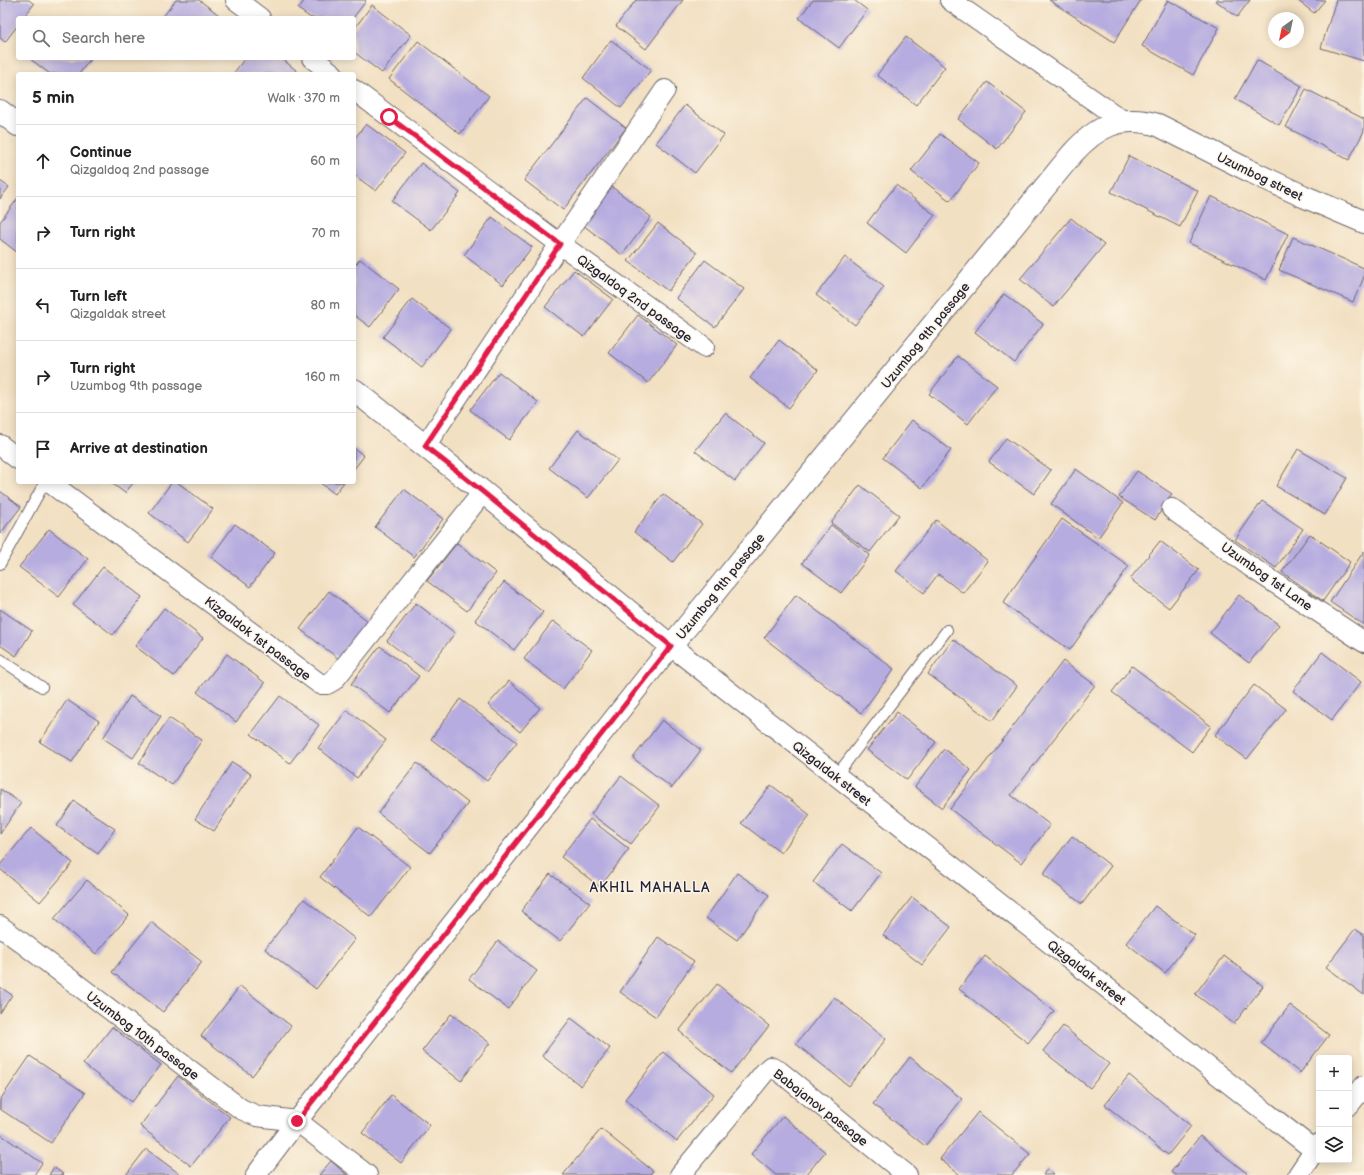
<!DOCTYPE html>
<meta charset="utf-8">
<style>
body{margin:0;font-family:"Balsamiq Sans",sans-serif;background:#f2f2f2;color:#222}
.controls{position:absolute;right:12px;bottom:12px;display:grid;overflow:hidden;border-radius:4px;box-shadow:0 2px 10px #0003}
.controls button{width:36px;height:36px;display:grid;place-items:center;padding:0;border:0;border-bottom:1px solid #e0e0e0;background:#fff;color:#222;font:20px sans-serif}
.compass{position:absolute;left:1268px;top:12px;width:36px;height:36px;border-radius:50%;background:#fff;box-shadow:0 2px 10px #0003;rotate:213deg}
.stop{position:absolute;width:12px;height:12px;margin:-9px;border:3px solid #e11d48;border-radius:50%;background:#fff}
.stop.end{background:#e11d48;border-color:#fff;box-shadow:0 1px 4px #0008}
.list{margin:0;padding:0;list-style:none}
h2{display:flex;justify-content:space-between;align-items:center;height:52px;margin:0;padding:0 16px;font-size:17px}
h2 small{font-size:13px;font-weight:400;color:#767676}
.list li{display:grid;grid-template-columns:26px 1fr auto;gap:12px;align-items:center;box-sizing:border-box;height:72px;padding:0 16px;border-top:1px solid #e0e0e0}
.list b{display:block;font-size:15px;white-space:nowrap}
.list p{margin:0;font-size:13px;white-space:nowrap;color:#767676}
.list em{font-size:13px;font-style:normal;color:#767676}
.icon{flex:none;width:22px;height:22px;fill:none;stroke:currentColor;stroke-width:2;stroke-linecap:round;stroke-linejoin:round}
.map{position:relative;flex:none;width:1364px;height:1175px;overflow:hidden}
.search{position:absolute;background:#fff;box-shadow:0 2px 10px #0003;left:16px;top:16px;width:340px;height:44px;display:flex;align-items:center;gap:10px;box-sizing:border-box;padding:0 14px;border-radius:4px;color:#767676;font-size:15px}
.panel{position:absolute;background:#fff;box-shadow:0 2px 10px #0003;left:16px;top:72px;width:340px;height:412px;border-radius:4px}
.map>svg:first-child{display:block}
.building{fill:#b6ace0}
.lines{fill:none;stroke-linecap:round;stroke-linejoin:round}
.service-casing{stroke:#6b646a;stroke-width:12}
.minor-casing{stroke:#6b646a;stroke-width:22}
.tertiary-casing{stroke:#6b646a;stroke-width:24}
.service{stroke:#fff;stroke-width:10}
.minor{stroke:#fff;stroke-width:20}
.tertiary{stroke:#fff;stroke-width:22}
.route{stroke:#e11d48;stroke-width:5}
.labels{text-anchor:middle;stroke-width:3;stroke-linejoin:round;paint-order:stroke}
.street-label{font-size:13px;fill:#22223b;stroke:#fcf5e5}
.neighbourhood-label{font-size:14px;letter-spacing:1px;fill:#22223b;stroke:#fcf5e5}
</style>
<div class="map">
<svg width="1364" height="1175" viewBox="0 0 1364 1175">
<rect width="100%" height="100%" fill="#fcf5e5"/>
<filter id="ink" filterUnits="userSpaceOnUse"><feTurbulence type="fractalNoise" baseFrequency=".025" numOctaves="2"/><feDisplacementMap in="SourceGraphic" scale="8" xChannelSelector="R" yChannelSelector="G"/><feConvolveMatrix kernelMatrix="1 2 1 2 8 2 1 2 1" color-interpolation-filters="sRGB"/></filter>
<filter id="wash" filterUnits="userSpaceOnUse"><feTurbulence type="fractalNoise" baseFrequency=".012" numOctaves="4" result="noise"/><feDisplacementMap in="SourceGraphic" scale="16" xChannelSelector="R" yChannelSelector="G"/><feGaussianBlur stdDeviation="0.9" result="paint"/><feColorMatrix in="noise" values="0 0 0 0 0 0 0 0 0 0 0 0 0 0 0 0 0 1.4 0 .05"/><feComposite in="paint" operator="in"/></filter>
<g filter="url(#wash)">
<rect width="100%" height="100%" fill="#f2e0c2"/>
<g id="blocks">
<g class="building">
<polygon points="0,0 29,0 34,4 23,18 18,18 18,25 5,42 0,38"/>
<polygon points="176,0 199,0 223,18 162,18"/>
<polygon points="305,0 365,0 366,1 353,18 311,18 298,9"/>
<polygon points="636,0 683,0 646,49 616,26"/>
<polygon points="813,0 854,0 867,10 839,48 799,18"/>
<polygon points="1049,0 1141,0 1114,42"/>
<polygon points="1168,0 1219,28 1193,75 1142,46"/>
<polygon points="1215,0 1250,0 1237,17"/>
<polygon points="1297,0 1325,0 1314,13"/>
<polygon points="1336,0 1364,0 1364,61 1321,48"/>
<polygon points="372,5 411,35 382,73 354,52 354,29"/>
<polygon points="906,37 945,67 916,105 877,75"/>
<polygon points="611,40 651,70 621,108 583,78"/>
<polygon points="418,41 489,96 460,134 389,79"/>
<polygon points="29,58 91,58 79,74 50,74"/>
<polygon points="245,58 281,58 297,71 294,74 233,74"/>
<polygon points="1257,60 1302,86 1279,125 1235,99"/>
<polygon points="987,82 1026,112 997,149 958,119"/>
<polygon points="1306,89 1364,119 1364,131 1349,160 1286,127"/>
<polygon points="587,98 626,128 563,210 524,180"/>
<polygon points="685,105 724,135 695,173 656,143"/>
<polygon points="366,124 405,153 376,191 354,175 354,139"/>
<polygon points="940,134 979,163 950,201 911,171"/>
<polygon points="1129,156 1198,191 1180,227 1111,192"/>
<polygon points="421,163 460,193 431,230 392,201"/>
<polygon points="0,181 9,187 0,199"/>
<polygon points="896,185 935,215 906,253 867,223"/>
<polygon points="612,187 651,217 622,255 583,225"/>
<polygon points="1211,196 1288,234 1266,280 1189,243"/>
<polygon points="18,198 18,253 0,239 0,222"/>
<polygon points="492,217 532,247 503,285 464,255"/>
<polygon points="1071,218 1104,245 1053,307 1020,279"/>
<polygon points="658,223 697,253 668,291 628,261"/>
<polygon points="1293,237 1364,268 1364,277 1353,302 1279,270"/>
<polygon points="845,257 884,287 855,325 816,295"/>
<polygon points="360,259 399,289 370,327 354,315 354,267"/>
<polygon points="705,260 744,289 715,327 676,298"/>
<polygon points="574,270 613,299 584,337 545,307"/>
<polygon points="1004,294 1043,324 1014,362 975,332"/>
<polygon points="412,299 451,329 422,367 383,337"/>
<polygon points="638,315 677,345 648,383 609,353"/>
<polygon points="779,340 818,370 789,408 750,378"/>
<polygon points="958,356 997,386 968,424 929,394"/>
<polygon points="499,372 538,402 509,440 470,410"/>
<polygon points="725,413 764,443 735,481 695,451"/>
<polygon points="912,420 951,450 922,488 883,458"/>
<polygon points="578,430 618,460 588,498 549,468"/>
<polygon points="1006,438 1051,470 1034,494 989,462"/>
<polygon points="354,448 364,456 354,469"/>
<polygon points="1298,449 1347,478 1325,515 1276,486"/>
<polygon points="1076,469 1123,503 1098,538 1051,504"/>
<polygon points="1137,471 1172,494 1155,520 1119,497"/>
<polygon points="110,482 134,482 125,493"/>
<polygon points="172,482 177,482 213,509 188,542 149,513"/>
<polygon points="319,482 344,482 335,494"/>
<polygon points="860,485 899,515 870,552 831,523"/>
<polygon points="404,489 443,519 414,557 375,527"/>
<polygon points="0,491 21,507 0,534"/>
<polygon points="663,494 702,524 673,562 634,532"/>
<polygon points="1262,501 1303,529 1276,568 1235,540"/>
<polygon points="1062,519 1129,566 1070,650 1003,603"/>
<polygon points="936,520 988,561 963,593 938,574 924,593 896,571"/>
<polygon points="235,524 275,553 250,587 211,557"/>
<polygon points="831,525 870,555 841,593 802,563"/>
<polygon points="49,529 88,559 59,597 19,567"/>
<polygon points="1310,534 1350,562 1323,601 1282,572"/>
<polygon points="1160,541 1199,570 1169,608 1130,579"/>
<polygon points="457,543 496,573 467,611 427,581"/>
<polygon points="1364,551 1364,625 1330,602"/>
<polygon points="103,567 142,597 113,635 73,605"/>
<polygon points="504,582 543,612 514,650 475,620"/>
<polygon points="329,591 368,621 339,659 300,629"/>
<polygon points="796,595 894,669 861,713 764,638"/>
<polygon points="1239,595 1279,625 1249,663 1210,633"/>
<polygon points="416,603 455,633 426,671 387,641"/>
<polygon points="164,608 203,638 174,676 135,646"/>
<polygon points="0,609 32,631 16,656 0,645"/>
<polygon points="553,621 592,650 563,689 524,659"/>
<polygon points="953,639 1017,686 992,721 928,674"/>
<polygon points="380,646 419,676 390,713 351,684"/>
<polygon points="1322,652 1361,682 1332,720 1293,691"/>
<polygon points="227,654 265,683 236,722 197,692"/>
<polygon points="1063,661 1095,685 1011,795 1050,825 1021,863 950,809"/>
<polygon points="1132,666 1211,726 1192,752 1112,692"/>
<polygon points="509,681 540,708 520,732 488,705"/>
<polygon points="1254,685 1286,709 1247,759 1215,735"/>
<polygon points="130,696 161,716 133,758 103,738"/>
<polygon points="280,696 319,725 290,763 251,734"/>
<polygon points="460,699 517,742 487,781 431,739"/>
<polygon points="67,700 99,721 72,762 40,742"/>
<polygon points="347,710 386,740 357,778 318,748"/>
<polygon points="897,712 936,742 907,780 867,750"/>
<polygon points="169,718 202,740 172,785 139,763"/>
<polygon points="662,720 701,750 672,788 633,758"/>
<polygon points="944,749 971,770 942,808 915,787"/>
<polygon points="232,762 251,774 214,831 195,819"/>
<polygon points="417,763 468,803 430,853 378,813"/>
<polygon points="621,776 660,806 631,844 591,814"/>
<polygon points="771,785 810,815 781,853 741,823"/>
<polygon points="0,789 21,803 0,834"/>
<polygon points="74,801 115,829 98,854 57,826"/>
<polygon points="590,819 629,849 600,887 561,857"/>
<polygon points="358,827 410,867 371,917 320,877"/>
<polygon points="31,828 73,863 40,902 0,869 0,865"/>
<polygon points="1072,836 1111,866 1082,904 1043,874"/>
<polygon points="842,844 881,873 852,911 813,882"/>
<polygon points="737,873 769,895 737,940 706,918"/>
<polygon points="550,874 590,903 560,941 521,911"/>
<polygon points="87,880 129,915 96,954 54,919"/>
<polygon points="912,897 951,927 922,965 883,935"/>
<polygon points="304,899 355,939 316,989 265,949"/>
<polygon points="1155,906 1195,935 1165,973 1126,943"/>
<polygon points="151,922 202,962 163,1012 112,972"/>
<polygon points="1355,929 1364,935 1364,995 1326,967"/>
<polygon points="658,937 694,961 656,1017 620,992"/>
<polygon points="498,941 537,971 508,1009 469,979"/>
<polygon points="985,956 1054,1011 1028,1043 959,989"/>
<polygon points="1224,956 1263,986 1234,1024 1195,994"/>
<polygon points="717,984 769,1026 731,1073 679,1031"/>
<polygon points="240,986 291,1026 252,1076 201,1036"/>
<polygon points="0,987 12,995 0,1013"/>
<polygon points="834,997 886,1039 849,1086 796,1044"/>
<polygon points="1290,1005 1329,1035 1300,1073 1261,1043"/>
<polygon points="451,1014 490,1043 461,1081 422,1051"/>
<polygon points="571,1018 610,1048 581,1086 542,1056"/>
<polygon points="1063,1026 1109,1064 1090,1088 1043,1051"/>
<polygon points="112,1027 161,1065 132,1102 83,1064"/>
<polygon points="663,1052 714,1094 677,1141 625,1099"/>
<polygon points="30,1056 85,1093 51,1143 0,1109 0,1100"/>
<polygon points="910,1057 962,1099 925,1146 873,1104"/>
<polygon points="1129,1075 1191,1126 1168,1155 1105,1105"/>
<polygon points="178,1076 230,1117 191,1166 140,1126"/>
<polygon points="391,1095 430,1125 401,1163 362,1133"/>
<polygon points="978,1112 1030,1154 1012,1175 960,1175 940,1159"/>
<polygon points="783,1116 825,1152 806,1175 776,1175 751,1154"/>
<polygon points="601,1129 653,1171 649,1175 563,1175"/>
<polygon points="0,1134 42,1163 34,1175 0,1175"/>
<polygon points="1200,1136 1249,1175 1175,1175 1171,1172"/>
<polygon points="146,1149 181,1175 126,1175"/>
<polygon points="331,1161 347,1175 319,1175"/>
<polygon points="54,1167 64,1175 49,1175"/>
<polygon points="1047,1169 1054,1175 1043,1175"/>
</g>
</g>
</g>
<g filter="url(#ink)">
<use href="#blocks" fill-opacity="0" stroke="#6b646a" stroke-width="1"/>
<g class="lines">
<defs>
<g id="service">
<polyline points="0,564 45,482"/>
<polyline points="0,659 42,687"/>
<polyline points="836,776 947,630"/>
</g>
<g id="minor">
<polyline points="236,0 260,18"/>
<polyline points="950,0 1123,121"/>
<polyline points="312,58 333,74"/>
<polyline points="354,90 560,244 704,347"/>
<polyline points="0,445 18,459"/>
<polyline points="425,446 560,244 665,90"/>
<polyline points="49,482 320,684 327,684 334,680 483,492"/>
<polyline points="1172,509 1251,567 1364,642"/>
<polyline points="0,926 241,1109 257,1116 297,1121 367,1175"/>
<polyline points="1349,1105 1364,1086"/>
<polyline points="256,1175 297,1121 671,646 1314,1150"/>
<polyline points="680,1175 764,1073 770,1067 779,1071 907,1175"/>
<polyline points="1298,1175 1319,1144"/>
</g>
<g id="tertiary">
<polyline points="0,111 18,125"/>
<path d="M 354,390 L 483,492 L 671,646 L 1072,154 C 1097,126 1121,114 1158,125 L 1254,173 L 1303,196 L 1364,222"/>
</g>
</defs>
<use href="#service" class="service-casing"/>
<use href="#minor" class="minor-casing"/>
<use href="#tertiary" class="tertiary-casing"/>
<use href="#service" class="service"/>
<use href="#minor" class="minor"/>
<use href="#tertiary" class="tertiary"/>
</g>
</g>
<g class="lines" filter="url(#ink)">
<polyline class="route" points="297,1121 671,646 483,492 425,446 560,244 389,117"/>
</g>
<g class="labels">
<g class="street-label">
<text transform="translate(1260 176) rotate(26)" y="5">Uzumbog street</text>
<text transform="translate(635 298) rotate(36)" y="5">Qizgaldoq 2nd passage</text>
<text transform="translate(925 335) rotate(-51)" y="5">Uzumbog 9th passage</text>
<text transform="translate(1267 576) rotate(35)" y="5">Uzumbog 1st Lane</text>
<text transform="translate(720 586) rotate(-51)" y="5">Uzumbog 9th passage</text>
<text transform="translate(258 638) rotate(37)" y="5">Kizgaldok 1st passage</text>
<text transform="translate(832 773) rotate(38)" y="5">Qizgaldak street</text>
<text transform="translate(1087 972) rotate(38)" y="5">Qizgaldak street</text>
<text transform="translate(143 1035) rotate(37)" y="5">Uzumbog 10th passage</text>
<text transform="translate(821 1107) rotate(38)" y="5">Babajanov passage</text>
</g>
<g class="neighbourhood-label">
<text x="650" y="892">AKHIL MAHALLA</text>
</g>
</g>
</svg>
<div class="controls">
<button>+</button>
<button>−</button>
<button><svg class="icon" aria-label="layers" viewBox="0 0 24 24"><path d="M12 4l9 5-9 5-9-5zM3 14l9 5 9-5"/></svg></button>
</div>
<svg class="compass" viewBox="-18 -18 36 36"><path d="M0-13l5 13h-10z" fill="#e53935"/><path d="M0 13l5-13h-10z" fill="#767676"/></svg>
<div class="stop" style="left:389px;top:117px"></div>
<div class="stop end" style="left:297px;top:1121px"></div>
<div class="search"><svg class="icon" aria-label="search" viewBox="0 0 24 24"><circle cx="10" cy="10" r="6"/><path d="M15 15l6 6"/></svg>Search here</div>
<section class="panel">
<h2>5 min<small>Walk · 370 m</small></h2>
<ul class="list">
<li><svg class="icon" aria-label="ahead" viewBox="0 0 24 24"><path d="M12 20V5M6 11l6-6 6 6"/></svg><div><b>Continue</b><p>Qizgaldoq 2nd passage</p></div><em>60 m</em></li>
<li><svg class="icon" aria-label="right" viewBox="0 0 24 24"><path d="M7 20v-9h11M14 6l5 5-5 5"/></svg><div><b>Turn right</b></div><em>70 m</em></li>
<li><svg class="icon" aria-label="left" viewBox="0 0 24 24"><path d="M17 20v-9H6M10 6l-5 5 5 5"/></svg><div><b>Turn left</b><p>Qizgaldak street</p></div><em>80 m</em></li>
<li><svg class="icon" aria-label="right" viewBox="0 0 24 24"><path d="M7 20v-9h11M14 6l5 5-5 5"/></svg><div><b>Turn right</b><p>Uzumbog 9th passage</p></div><em>160 m</em></li>
<li><svg class="icon" aria-label="arrive" viewBox="0 0 24 24"><path d="M6 21V4h12l-3 4 3 4H6"/></svg><div><b>Arrive at destination</b></div></li>
</ul>
</section>
</div>
